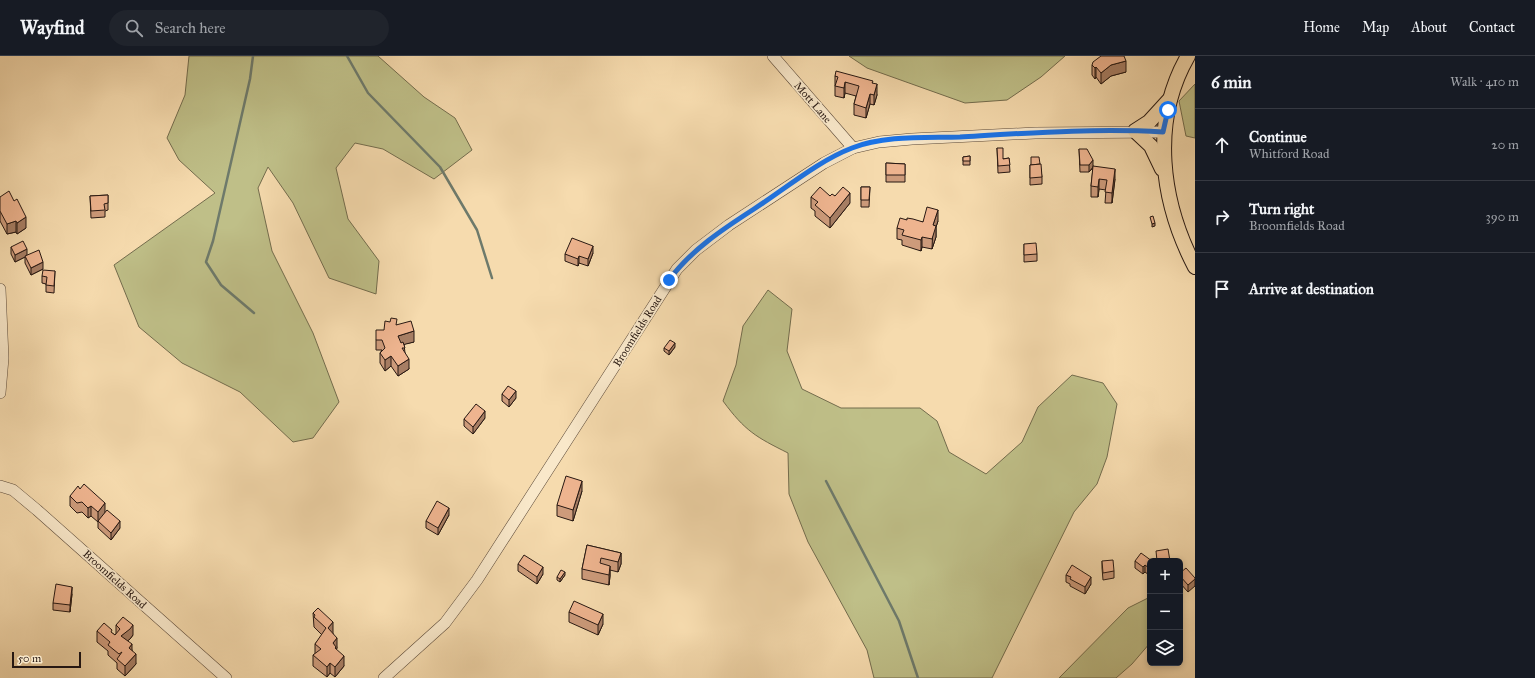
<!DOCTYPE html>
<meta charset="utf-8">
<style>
body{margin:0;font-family:"IM FELL Great Primer",serif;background:#20242c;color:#f1f3f6}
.controls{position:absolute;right:12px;bottom:12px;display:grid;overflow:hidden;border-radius:6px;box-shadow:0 2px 6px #0003}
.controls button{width:36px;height:36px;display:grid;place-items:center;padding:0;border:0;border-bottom:1px solid #363941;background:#171b24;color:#f1f3f6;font:20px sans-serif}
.scale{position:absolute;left:12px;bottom:10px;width:69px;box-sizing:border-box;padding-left:4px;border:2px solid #271812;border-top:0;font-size:11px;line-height:14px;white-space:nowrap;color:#271812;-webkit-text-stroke:3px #f9e8ca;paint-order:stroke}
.stop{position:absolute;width:12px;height:12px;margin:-9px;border:3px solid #1a73e8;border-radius:50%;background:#fff}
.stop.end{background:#1a73e8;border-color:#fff;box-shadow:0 1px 4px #0008}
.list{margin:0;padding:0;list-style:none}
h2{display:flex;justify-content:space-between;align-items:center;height:52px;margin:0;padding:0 16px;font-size:17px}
h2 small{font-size:13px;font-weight:400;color:#9ea1a6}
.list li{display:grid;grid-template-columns:26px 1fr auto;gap:12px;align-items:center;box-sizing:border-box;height:72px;padding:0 16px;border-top:1px solid #363941}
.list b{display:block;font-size:15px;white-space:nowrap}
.list p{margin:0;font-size:13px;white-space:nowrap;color:#9ea1a6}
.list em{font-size:13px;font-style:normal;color:#9ea1a6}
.icon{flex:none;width:22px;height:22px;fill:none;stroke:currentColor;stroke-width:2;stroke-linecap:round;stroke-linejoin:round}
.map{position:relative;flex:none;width:1195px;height:622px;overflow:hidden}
header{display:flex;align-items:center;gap:24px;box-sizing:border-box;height:56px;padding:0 20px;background:#171b24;border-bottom:1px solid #363941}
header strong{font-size:19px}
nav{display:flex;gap:22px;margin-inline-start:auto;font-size:14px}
.search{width:280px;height:36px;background:#20242c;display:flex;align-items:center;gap:10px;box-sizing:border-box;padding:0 14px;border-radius:22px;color:#9ea1a6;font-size:15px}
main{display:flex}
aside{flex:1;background:#171b24}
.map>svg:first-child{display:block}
.green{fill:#bfbf88;stroke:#736c4d}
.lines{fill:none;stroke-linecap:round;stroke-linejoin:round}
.stream{stroke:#6e7a6b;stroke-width:2.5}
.minor-casing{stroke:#5b4939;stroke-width:12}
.major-casing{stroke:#271812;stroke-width:16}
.minor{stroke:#f9e8ca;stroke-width:11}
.major{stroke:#f6dbae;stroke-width:14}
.wall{fill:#cd9b7b;stroke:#271812}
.shaded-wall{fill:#a77e64;stroke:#271812}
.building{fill:#eeb48f;stroke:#271812}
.route{stroke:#1a73e8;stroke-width:5}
.labels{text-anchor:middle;stroke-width:3.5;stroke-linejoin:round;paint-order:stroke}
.street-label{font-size:11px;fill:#271812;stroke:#f9e8ca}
</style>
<header>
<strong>Wayfind</strong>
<div class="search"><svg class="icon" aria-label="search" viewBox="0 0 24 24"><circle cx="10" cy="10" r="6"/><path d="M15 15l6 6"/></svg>Search here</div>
<nav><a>Home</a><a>Map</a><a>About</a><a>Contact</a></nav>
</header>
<main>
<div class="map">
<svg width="1195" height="622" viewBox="0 0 1195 622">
<rect width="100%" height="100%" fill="#f6dbae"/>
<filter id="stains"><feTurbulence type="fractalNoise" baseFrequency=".005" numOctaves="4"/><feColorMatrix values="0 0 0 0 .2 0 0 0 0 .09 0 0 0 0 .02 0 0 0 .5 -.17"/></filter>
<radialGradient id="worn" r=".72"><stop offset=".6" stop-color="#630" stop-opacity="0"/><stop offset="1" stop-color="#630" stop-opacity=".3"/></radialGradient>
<g class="green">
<polygon points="189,0 378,0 424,41 455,62 472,94 434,123 383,93 355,87 336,112 348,163 379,205 376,238 329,222 293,147 268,111 258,132 272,195 313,277 339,346 313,382 293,386 240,336 182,307 139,271 114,209 215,137 179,104 167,82 185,39"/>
<polygon points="849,0 1065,0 1041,21 1007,44 965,47 867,12"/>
<polygon points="1195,28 1195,82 1186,80 1179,45"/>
<path d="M 768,234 L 792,253 L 787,295 L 802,333 L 841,352 L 920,352 L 937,365 L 949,396 L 986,418 L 1022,386 L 1038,351 L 1072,319 L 1103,327 L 1117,348 L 1107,401 L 1097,428 L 1074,456 L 992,622 L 874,622 L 867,594 L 808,486 L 789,438 L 788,397 C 756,381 745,375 723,345 L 736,309 L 743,270 Z"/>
<polygon points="1150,541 1150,587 1132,608 1116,622 1059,622 1128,552"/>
</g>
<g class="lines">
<g class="stream">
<polyline points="253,0 250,23 213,185 206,206 221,229 254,257"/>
<polyline points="347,0 368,37 440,111 477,174 492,222"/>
<polyline points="826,425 899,565 918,622"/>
</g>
<defs>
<g id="minor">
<polyline points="773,0 853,92"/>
<polyline points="0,233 3,302 0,337"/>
<polyline points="0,430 13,434 37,454 226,622"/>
<polyline points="384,622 445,567 477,524 677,213 696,194 729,169 824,107 853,92 879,86 912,83 1035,77 1163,76"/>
</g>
<g id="major">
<path d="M 1188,0 C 1150,66 1161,146 1195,211"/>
<polyline points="1162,113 1151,90 1135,75 1149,66 1170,43"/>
</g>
</defs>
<use href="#minor" class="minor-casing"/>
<use href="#major" class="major-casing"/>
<use href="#minor" class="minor"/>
<use href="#major" class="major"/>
</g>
<g class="wall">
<polygon points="1092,9 1126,16 1111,20 1101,28 1096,21 1095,23 1092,19"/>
<polygon points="835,20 873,27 877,39 874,49 870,48 866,62 854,59 854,48 856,40 845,37 844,42 835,40"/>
<polygon points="997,92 1003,103 1009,102 1010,116 998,117"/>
<polygon points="1079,93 1093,110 1115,123 1112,147 1105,147 1106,134 1099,133 1098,141 1091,141 1091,130 1093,112 1089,116 1080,116"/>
<polygon points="970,100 970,109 963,109 963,101"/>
<polygon points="886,107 905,108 905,126 886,126"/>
<polygon points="1040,108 1042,121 1042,128 1030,129 1030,109"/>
<polygon points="861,131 870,131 869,151 861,151"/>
<polygon points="108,139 108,154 105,155 105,161 91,162 90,140"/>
<polygon points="830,140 835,140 850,147 830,172 815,160 815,155 811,152 811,141"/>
<polygon points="0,141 26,172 17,178 16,176 7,178 0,165"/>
<polygon points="907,164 923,166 938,165 936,171 936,181 932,193 922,191 921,195 902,189 902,184 897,183 897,172"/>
<polygon points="1024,188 1037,198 1037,205 1024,206"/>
<polygon points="11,191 27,199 43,213 31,219 25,207 25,201 15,206 11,198"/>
<polygon points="593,197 588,210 579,207 578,210 565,205 565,198"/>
<polygon points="55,215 54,237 46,236 46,228 42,227 42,220"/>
<polygon points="397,269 414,286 404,288 405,297 409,313 398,320 391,310 385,315 380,307 380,297 382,294 376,294 376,284 384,274"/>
<polygon points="675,291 669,299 664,295 664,292"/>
<polygon points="502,338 516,342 509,351 502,345"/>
<polygon points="485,362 473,378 464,370 464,363"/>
<polygon points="582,435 573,465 557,460 557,449"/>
<polygon points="70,440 105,456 120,472 111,484 98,472 98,466 91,460 88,462 82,456 77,457 70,450"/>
<polygon points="449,459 438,479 426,472 426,465"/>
<polygon points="587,489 621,497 621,508 618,516 610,514 610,520 609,529 582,523 582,513"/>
<polygon points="1102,505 1114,515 1114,522 1103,524 1102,512"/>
<polygon points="1135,505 1150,505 1150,518 1149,519 1145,516 1143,518 1135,512"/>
<polygon points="518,508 543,518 537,528 518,515"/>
<polygon points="1180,517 1195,522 1188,536 1180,527"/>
<polygon points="565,519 560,526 557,524 557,521"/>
<polygon points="1066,519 1091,528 1085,538 1070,530 1070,528 1066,526"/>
<polygon points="72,538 70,556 53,554 53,547"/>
<polygon points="569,556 603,568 598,579 569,566"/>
<polygon points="313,557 333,577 337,592 336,594 344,610 335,621 330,617 327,621 313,610 313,599 315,598 315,588 322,579 314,571"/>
<polygon points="116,569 133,579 130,583 127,585 132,594 136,608 125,620 117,613 117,607 108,599 108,595 97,586 97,575 112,577 115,579 116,578"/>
</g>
<g class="shaded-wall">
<polygon points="1126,5 1126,16 1111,20 1101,28 1101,17 1111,9"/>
<polygon points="1096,11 1096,21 1095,23 1095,12"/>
<polygon points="845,26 845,37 844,42 844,32"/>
<polygon points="877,28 877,39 874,49 874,39"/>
<polygon points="870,38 870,48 866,62 866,52"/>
<polygon points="1093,104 1093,111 1089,116 1089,109"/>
<polygon points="1115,113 1115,123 1112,147 1112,137"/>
<polygon points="1099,123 1099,133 1098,141 1098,131"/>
<polygon points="850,137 850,147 830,172 830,162"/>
<polygon points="938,154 938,165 936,171 936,181 932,193 933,169"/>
<polygon points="26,161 26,172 17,178 17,167"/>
<polygon points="16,165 16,176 7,178 7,168"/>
<polygon points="1155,167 1155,170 1152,171 1152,168"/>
<polygon points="922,181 922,191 921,195 921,184"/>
<polygon points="593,190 593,197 588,210 588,203"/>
<polygon points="27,193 27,200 15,206 15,199"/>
<polygon points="579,200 579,207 578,210 578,203"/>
<polygon points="43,206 43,213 31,219 31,212"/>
<polygon points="414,275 414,286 398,290 398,280"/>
<polygon points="675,287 675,291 669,299 669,295"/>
<polygon points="391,300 391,310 385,315 385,304"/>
<polygon points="409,303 409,313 398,320 398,310"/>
<polygon points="516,335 516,342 509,351 509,344"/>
<polygon points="485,355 485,362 473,378 473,371"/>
<polygon points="582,425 582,435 573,465 573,454"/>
<polygon points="105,447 105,458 98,466 98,456"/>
<polygon points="91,450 91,460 88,462 88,452"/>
<polygon points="449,452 449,459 438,479 438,472"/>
<polygon points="120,465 120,472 111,484 111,477"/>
<polygon points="621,497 621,508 618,516 618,506"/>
<polygon points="1145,509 1145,516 1143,518 1143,511"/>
<polygon points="610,510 610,520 609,529 609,519"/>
<polygon points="543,511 543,518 537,528 537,521"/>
<polygon points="1150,511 1150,518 1149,519 1149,512"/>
<polygon points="565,516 565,519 560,526 560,523"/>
<polygon points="1091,521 1091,528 1085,538 1085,531"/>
<polygon points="1195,523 1195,530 1188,536 1188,529"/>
<polygon points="72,531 72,538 70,556 70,549"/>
<polygon points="603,558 603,568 598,579 598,569"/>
<polygon points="333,566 333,577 328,582 328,572"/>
<polygon points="133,569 133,579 130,583 121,590 121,580"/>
<polygon points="337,582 337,592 336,594 333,587"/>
<polygon points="132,588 132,599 129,592"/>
<polygon points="136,598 136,608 125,620 125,610"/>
<polygon points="344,600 344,610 335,621 335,611"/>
<polygon points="330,607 330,617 327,621 327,611"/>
</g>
<g class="building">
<polygon points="1101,0 1124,0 1126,5 1111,9 1101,17 1096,11 1095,12 1092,9 1093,6"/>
<polygon points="836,15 873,25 872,27 877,28 874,39 870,38 866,52 854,48 859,30 845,26 844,32 835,30 838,21 835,20"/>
<polygon points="997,92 1003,92 1003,103 1009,102 1010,109 998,110"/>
<polygon points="1079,93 1087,93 1093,104 1089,109 1080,109"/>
<polygon points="970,100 970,105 963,105 963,101"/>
<polygon points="1031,101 1039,101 1040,108 1031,109"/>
<polygon points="886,107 905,108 905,119 886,119"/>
<polygon points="1041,108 1042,121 1030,122 1030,109"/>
<polygon points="1093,110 1115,113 1112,137 1105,136 1107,124 1099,123 1098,131 1091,130"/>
<polygon points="820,131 830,140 832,138 835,140 843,131 850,137 830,162 815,149 818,146 811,141"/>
<polygon points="861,131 870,131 869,144 861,144"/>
<polygon points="9,135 14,145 17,143 26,161 17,167 16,165 7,168 0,155 0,141"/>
<polygon points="108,139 108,147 104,148 105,154 91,155 90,140"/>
<polygon points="927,151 938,154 933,169 936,170 932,183 922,181 921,184 902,179 904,174 897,172 900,162 907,164 907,162 913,163 923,166"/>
<polygon points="1153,160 1155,167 1152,168 1150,161"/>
<polygon points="572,182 593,190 588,203 579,200 578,203 565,198"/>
<polygon points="23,185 27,193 15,199 11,191"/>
<polygon points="1036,187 1037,198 1024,199 1024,188"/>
<polygon points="39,194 43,206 31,212 25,200"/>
<polygon points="43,214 55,215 54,230 46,229 47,221 42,220"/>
<polygon points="391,262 397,263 396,269 411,265 414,275 398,280 401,287 403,286 405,292 402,292 409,303 398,310 391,300 385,304 380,297 385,292 382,284 376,284 376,274 384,274 385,265 390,266"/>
<polygon points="670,284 675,287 669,295 664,292"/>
<polygon points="508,330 516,335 509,344 502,338"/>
<polygon points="476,348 485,355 473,371 464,363"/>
<polygon points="566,420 582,425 573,454 557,449"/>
<polygon points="84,428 105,447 98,456 91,450 88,452 82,446 77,447 70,440 78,430 80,433"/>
<polygon points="437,445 449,452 438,472 426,465"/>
<polygon points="107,454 120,465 111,477 98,465"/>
<polygon points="587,489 621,497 618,506 601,502 600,507 610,510 609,519 582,513"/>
<polygon points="1168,493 1170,505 1157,505 1156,495"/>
<polygon points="1141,497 1152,505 1150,505 1150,511 1149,512 1145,509 1143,511 1135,505"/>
<polygon points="524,499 543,511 537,521 518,508"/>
<polygon points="1113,504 1114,515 1103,517 1102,505"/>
<polygon points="1072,509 1091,521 1085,531 1070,523 1071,521 1066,519"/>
<polygon points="1186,512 1195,522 1195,523 1188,529 1180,520 1180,517"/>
<polygon points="561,514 565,516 560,523 557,521"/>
<polygon points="56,528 72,531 70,549 53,547"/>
<polygon points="574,545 603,558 598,569 569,556"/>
<polygon points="318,552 333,566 328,572 337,582 333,587 336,591 335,592 344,600 335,611 330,607 327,611 313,599 321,593 315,588 326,572 314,561 315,559 313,557"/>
<polygon points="123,561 133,569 130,573 121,580 132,588 129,592 136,598 125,610 117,603 122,596 119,598 108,589 110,586 97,575 104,567 112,574 111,576 115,579 120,573 116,569"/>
</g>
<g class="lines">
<path class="route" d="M 669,224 C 691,194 723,173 754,153 C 785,133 818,105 852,92 C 885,79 926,82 960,81 C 1028,77 1096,72 1163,76 L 1168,54"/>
</g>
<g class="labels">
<g class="street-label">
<text transform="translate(813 46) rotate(49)" y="4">Mott Lane</text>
<text transform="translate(637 275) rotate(-58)" y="4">Broomfields Road</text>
<text transform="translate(115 523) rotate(42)" y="4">Broomfields Road</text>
</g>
</g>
<rect width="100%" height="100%" filter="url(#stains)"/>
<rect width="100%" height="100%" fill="url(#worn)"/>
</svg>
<div class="controls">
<button>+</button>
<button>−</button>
<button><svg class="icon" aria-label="layers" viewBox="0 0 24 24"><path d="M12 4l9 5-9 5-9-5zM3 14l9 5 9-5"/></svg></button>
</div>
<div class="scale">50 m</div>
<div class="stop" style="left:1168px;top:54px"></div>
<div class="stop end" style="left:669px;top:224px"></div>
</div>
<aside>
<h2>6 min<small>Walk · 410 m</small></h2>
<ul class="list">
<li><svg class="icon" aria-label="ahead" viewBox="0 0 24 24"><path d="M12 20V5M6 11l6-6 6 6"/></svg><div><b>Continue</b><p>Whitford Road</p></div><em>20 m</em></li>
<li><svg class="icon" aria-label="right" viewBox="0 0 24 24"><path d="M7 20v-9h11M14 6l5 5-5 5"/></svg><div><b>Turn right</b><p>Broomfields Road</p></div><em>390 m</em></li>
<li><svg class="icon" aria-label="arrive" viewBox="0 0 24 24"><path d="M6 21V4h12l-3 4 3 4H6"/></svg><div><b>Arrive at destination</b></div></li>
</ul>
</aside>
</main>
